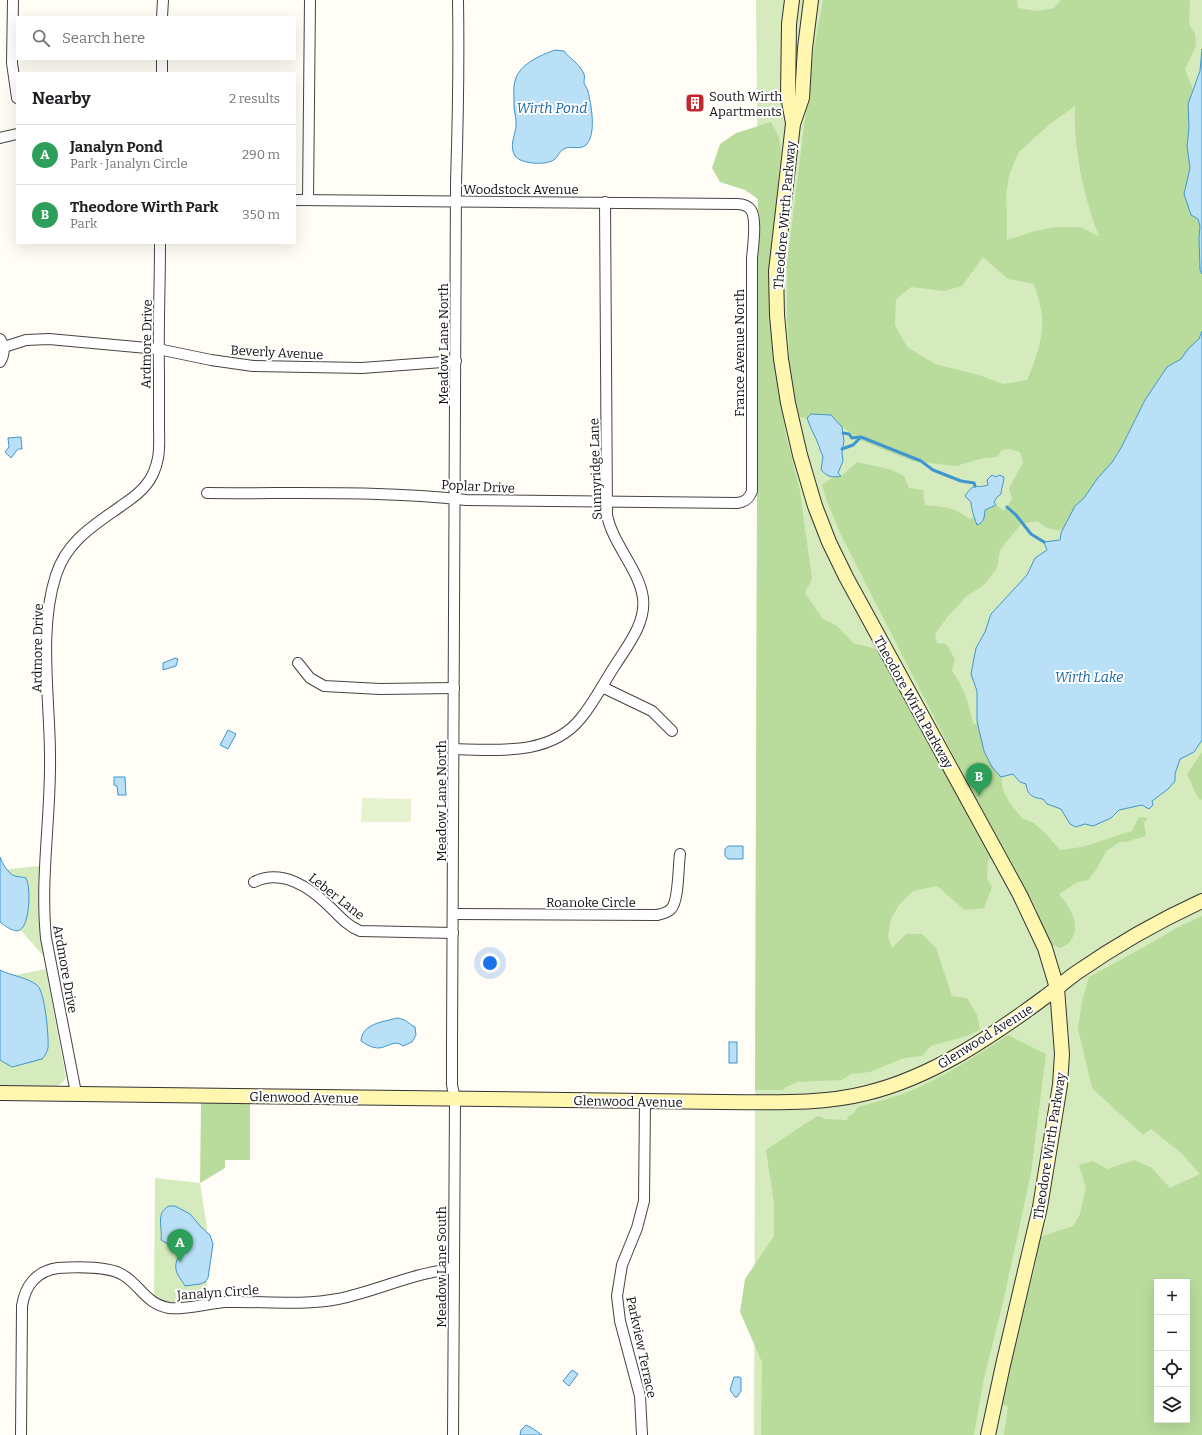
<!DOCTYPE html>
<meta charset="utf-8">
<style>
body{margin:0;font-family:Bitter,serif;background:#f2f2f2;color:#202124}
.controls{position:absolute;right:12px;bottom:12px;display:grid;overflow:hidden;border-radius:0px;box-shadow:0 4px 16px #0002}
.controls button{width:36px;height:36px;display:grid;place-items:center;padding:0;border:0;border-bottom:1px solid #e0e0e0;background:#fff;color:#202124;font:20px sans-serif}
.you{position:absolute;left:490px;top:963px;width:14px;height:14px;margin:-10px;border:3px solid #fff;border-radius:50%;background:#1a73e8;box-shadow:0 0 0 6px #1a73e833}
.badge{display:grid;place-items:center;width:26px;height:26px;border-radius:50%;background:#c4262e;color:#fff;font-size:13px;font-weight:700}
.pin{position:absolute;translate:-50% -33px;filter:drop-shadow(0 1px 2px #0008)}
.pin::after{content:'';position:absolute;top:21px;width:14px;height:12px;background:inherit;clip-path:polygon(0 0,100% 0,50% 100%)}
.list{margin:0;padding:0;list-style:none}
h2{display:flex;justify-content:space-between;align-items:center;height:52px;margin:0;padding:0 16px;font-size:17px}
h2 small{font-size:13px;font-weight:400;color:#757577}
.list li{display:grid;grid-template-columns:26px 1fr auto;gap:12px;align-items:center;box-sizing:border-box;height:60px;padding:0 16px;border-top:1px solid #e0e0e0}
.list b{display:block;font-size:15px;white-space:nowrap}
.list p{margin:0;font-size:13px;white-space:nowrap;color:#757577}
.list em{font-size:13px;font-style:normal;color:#757577}
.icon{flex:none;width:22px;height:22px;fill:none;stroke:currentColor;stroke-width:2;stroke-linecap:round;stroke-linejoin:round}
.map{position:relative;flex:none;width:1202px;height:1435px;overflow:hidden}
.search{position:absolute;background:#fff;box-shadow:0 4px 16px #0002;left:16px;top:16px;width:280px;height:44px;display:flex;align-items:center;gap:10px;box-sizing:border-box;padding:0 14px;border-radius:0px;color:#757577;font-size:15px}
.panel{position:absolute;background:#fff;box-shadow:0 4px 16px #0002;left:16px;top:72px;width:280px;height:172px;border-radius:0px}
.map>svg:first-child{display:block}
.green{fill:#d5ebbd;fill-rule:evenodd}
.forest{fill:#b9dc9c;fill-rule:evenodd}
.pitch{fill:#e6f2cf}
.water{fill:#b9e0f7;stroke:#3f96cf}
.lines{fill:none;stroke-linecap:round;stroke-linejoin:round}
.stream{stroke:#3f96cf;stroke-width:3}
.street-casing{stroke:#444;stroke-width:12}
.secondary-casing{stroke:#333;stroke-width:16}
.street{stroke:#fff;stroke-width:10}
.secondary{stroke:#fff6b0;stroke-width:14}
.labels{text-anchor:middle;stroke-width:4;stroke-linejoin:round;paint-order:stroke}
.poi-label{font-size:13px;fill:#111;stroke:#fff;text-anchor:start}
.street-label{font-size:13px;fill:#111;stroke:#fff}
.water-label{font-size:14px;font-style:italic;fill:#1768a6;stroke:#fff}
</style>
<div class="map">
<svg width="1202" height="1435" viewBox="0 0 1202 1435">
<rect width="100%" height="100%" fill="#fffdf5"/>
<g class="green">
<path d="M 756,0 L 1202,0 L 1202,1435 L 754,1435 L 758,215 ZM 1157,1282 L 1187,1282 L 1187,1420 L 1157,1420 Z"/>
<polygon points="39,866 39,923 45,958 0,906 0,870"/>
<polygon points="46,969 66,1078 62,1083 57,1086 0,1086 0,978"/>
<path d="M 155,1178 L 200,1183 L 207,1228 L 207,1298 C 189,1301 169,1308 154,1296 Z"/>
</g>
<g class="forest">
<path d="M 823,0 L 1017,0 L 1018,8 L 1037,11 L 1054,8 L 1061,0 L 1190,0 L 1189,24 L 1195,34 L 1196,46 L 1185,69 L 1193,90 L 1188,104 L 1189,128 L 1187,146 L 1190,168 L 1184,194 L 1200,226 L 1199,238 L 1200,270 L 1202,274 L 1202,331 L 1199,339 L 1188,349 L 1181,359 L 1167,367 L 1145,400 L 1122,446 L 1113,461 L 1097,479 L 1084,498 L 1075,506 L 1064,529 C 1053,532 1046,528 1037,521 L 1021,524 L 1000,550 L 997,568 L 984,585 L 967,596 L 949,615 L 935,634 L 937,643 L 946,644 L 955,659 L 952,671 C 964,687 969,704 973,723 L 978,725 L 984,751 L 992,767 L 1001,777 L 1003,790 L 1009,802 L 1022,818 L 1034,823 L 1047,835 L 1060,850 L 1082,847 L 1132,831 L 1139,817 L 1148,818 L 1144,823 L 1146,836 L 1125,842 L 1120,842 L 1107,850 L 1096,870 L 1088,880 L 1078,882 L 1059,894 C 1069,906 1082,924 1071,940 C 1069,944 1064,946 1061,948 L 1048,943 L 1036,908 L 964,776 L 841,535 L 826,499 L 822,485 L 832,478 L 841,476 L 857,462 L 892,470 L 904,476 L 909,488 L 923,490 L 925,505 C 943,507 955,507 969,519 L 976,517 L 976,522 L 985,509 L 996,505 L 1004,511 L 1012,499 L 1009,488 L 1023,463 L 1020,452 L 1010,449 L 1002,450 L 997,457 L 984,458 L 956,466 L 912,461 L 862,441 L 842,427 L 831,415 L 811,414 L 807,418 L 799,417 L 791,384 L 787,317 L 787,263 L 813,54 ZM 1075,106 C 1073,146 1084,199 1099,236 L 1080,227 L 1056,227 L 1035,231 L 1007,240 L 1007,213 L 1006,197 L 1009,175 L 1019,152 L 1051,123 ZM 983,257 L 1008,279 L 1034,284 C 1037,294 1041,306 1042,317 C 1044,337 1035,362 1027,380 L 1003,384 L 979,375 L 935,364 L 907,347 L 895,325 L 896,299 L 911,287 L 944,291 L 962,286 Z"/>
<polygon points="771,122 779,137 781,151 770,265 772,327 779,392 786,435 800,491 812,579 805,593 823,619 837,626 853,643 887,652 999,855 988,860 987,878 992,887 984,908 965,910 937,886 913,891 899,905 891,919 888,936 892,948 906,934 922,934 936,948 952,996 967,998 977,1015 980,1029 970,1035 931,1046 922,1056 904,1058 870,1072 851,1074 842,1080 798,1082 784,1088 783,1090 755,1090 758,199 745,190 720,182 712,168 720,144 736,133"/>
<polygon points="1202,752 1202,800 1198,798 1187,774"/>
<path d="M 1202,916 L 1202,1435 L 1004,1435 L 1008,1406 L 1001,1404 L 1015,1339 L 1035,1268 L 1040,1237 L 1073,1226 L 1080,1214 L 1086,1188 L 1079,1165 L 1093,1161 L 1107,1169 L 1135,1160 L 1152,1168 L 1170,1188 L 1200,1174 L 1181,1153 L 1151,1129 L 1143,1135 L 1092,1088 L 1078,1029 L 1082,1001 L 1089,977 L 1135,952 L 1180,926 ZM 1157,1282 L 1187,1282 L 1187,1420 L 1157,1420 Z"/>
<path d="M 1008,1035 L 1046,1054 L 1031,1173 L 1004,1298 L 984,1378 L 974,1435 L 761,1435 L 762,1362 L 740,1312 L 745,1279 L 774,1236 L 774,1204 L 766,1150 C 783,1139 800,1126 818,1116 L 826,1119 L 847,1120 L 848,1116 L 853,1114 L 858,1107 C 871,1103 884,1100 897,1096 C 935,1083 974,1057 1008,1035 Z"/>
<polygon points="201,1103 250,1103 250,1160 225,1160 225,1168 200,1183"/>
</g>
<polygon class="pitch" points="362,798 411,799 411,822 361,822"/>
<g class="water">
<polygon points="1202,49 1202,274 1200,270 1199,238 1200,226 1198,219 1191,215 1184,194 1190,168 1187,146 1189,128 1188,104 1200,71"/>
<path d="M 555,50 L 564,51 C 570,59 580,64 584,74 C 585,76 584,80 584,83 C 585,86 587,88 588,91 C 591,104 597,134 586,145 C 580,150 572,146 566,148 C 560,150 559,155 555,159 C 547,166 521,164 515,156 C 509,146 515,136 516,126 C 517,118 513,110 514,102 C 514,95 513,87 515,81 C 519,64 541,55 555,50 Z"/>
<path d="M 1202,331 L 1202,740 L 1194,752 L 1180,759 L 1175,774 L 1175,781 L 1168,789 L 1152,801 L 1153,805 L 1149,809 L 1142,805 L 1119,810 L 1111,818 L 1093,826 L 1085,824 L 1076,827 L 1070,824 L 1061,809 L 1047,804 L 1043,799 C 1033,798 1027,795 1026,784 L 1020,782 L 1013,774 L 1001,777 L 992,767 L 984,751 L 977,721 L 977,691 L 971,674 L 976,648 L 985,632 L 991,614 L 1027,575 L 1035,558 L 1047,550 L 1044,542 L 1060,540 L 1061,533 L 1075,506 L 1084,498 L 1097,479 L 1113,461 L 1122,446 L 1145,400 L 1167,367 L 1181,359 L 1188,349 L 1199,339 Z"/>
<path d="M 811,414 L 831,415 L 842,427 L 844,441 L 842,453 L 843,461 L 838,473 L 841,476 C 832,478 828,477 821,470 L 823,456 C 820,452 821,451 819,446 C 816,437 810,428 807,418 Z"/>
<polygon points="21,437 22,449 18,449 11,458 5,452 9,447 8,438"/>
<path d="M 992,475 L 996,477 L 999,475 L 1004,477 C 1004,483 1001,488 1001,494 L 997,497 L 994,502 L 996,505 L 985,510 C 984,517 985,522 977,525 C 975,520 971,508 971,502 L 965,496 C 974,482 975,489 988,485 L 987,480 Z"/>
<polygon points="175,658 178,659 176,666 163,670 163,663"/>
<polygon points="228,730 236,734 228,749 220,745"/>
<polygon points="114,777 125,777 126,795 118,795 117,786 114,785"/>
<polygon points="728,846 743,846 743,859 728,859 725,856 725,849"/>
<path d="M 0,857 C 3,864 8,874 15,876 C 19,877 23,877 26,878 C 31,887 30,924 20,930 C 14,933 5,926 0,922 Z"/>
<path d="M 0,970 C 12,976 26,977 37,985 C 45,991 49,1038 48,1048 C 47,1052 45,1056 42,1059 L 12,1067 L 0,1060 Z"/>
<path d="M 397,1018 C 407,1019 408,1024 415,1027 L 416,1035 L 412,1042 L 403,1046 C 394,1039 389,1047 379,1048 C 372,1048 367,1045 361,1041 C 362,1023 384,1022 397,1018 Z"/>
<rect x="729" y="1042" width="8" height="21"/>
<path d="M 169,1206 L 175,1206 L 190,1214 L 201,1227 L 210,1235 L 213,1244 L 208,1278 L 205,1282 L 200,1284 L 185,1286 C 179,1276 172,1270 178,1258 C 175,1247 170,1245 161,1240 C 163,1228 155,1213 169,1206 Z"/>
<polygon points="572,1370 578,1374 569,1386 563,1381"/>
<polygon points="734,1377 740,1377 741,1378 741,1391 737,1397 735,1397 730,1390"/>
<polygon points="526,1425 532,1428 542,1435 520,1435 521,1430"/>
</g>
<g class="lines">
<g class="stream">
<polyline points="843,433 849,434 852,438 861,437"/>
<polyline points="842,449 853,445 861,437 921,461 933,470 961,481 974,483 975,486"/>
<polyline points="1007,507 1016,515 1031,534 1044,542"/>
</g>
<defs>
<g id="street">
<polyline points="13,0 12,63 17,98"/>
<polyline points="162,17 163,0"/>
<polyline points="162,73 162,59"/>
<polyline points="0,138 17,134"/>
<polyline points="308,200 310,0"/>
<path d="M 0,339 C 5,347 5,354 0,362"/>
<polyline points="4,347 26,340 49,339 158,349 211,360 253,366 362,368 456,361"/>
<path d="M 207,493 C 293,494 380,490 466,500 L 737,503 C 745,502 749,499 752,491 L 752,258 C 753,247 757,219 751,210 C 748,206 742,204 737,204 L 295,200"/>
<polyline points="298,663 310,678 324,686 380,689 454,688"/>
<polyline points="602,687 652,711 672,731"/>
<path d="M 454,749 C 498,750 551,756 581,718 C 595,701 604,682 616,664 C 628,645 646,623 643,598 C 639,569 613,545 607,515 L 605,202"/>
<path d="M 254,882 C 282,868 311,888 331,908 C 340,917 348,926 360,931 L 453,933"/>
<path d="M 453,914 L 657,915 C 662,914 667,913 671,909 C 679,901 678,867 680,854"/>
<path d="M 76,1093 L 46,938 C 40,877 51,817 50,756 C 50,699 38,630 56,575 C 67,541 93,526 121,506 C 130,500 139,494 146,485 C 152,478 156,468 158,458 C 160,447 159,436 159,425 C 159,408 159,390 159,373 C 158,330 160,286 160,243"/>
<path d="M 21,1435 L 22,1306 C 25,1286 36,1271 58,1268 C 74,1267 109,1266 123,1275 C 141,1286 146,1304 169,1308 C 185,1310 209,1303 226,1302 C 263,1301 301,1306 338,1299 C 363,1294 388,1284 413,1277 C 427,1273 441,1271 454,1267"/>
<path d="M 453,1435 L 455,1099 L 452,1085 L 452,1045 L 456,182 C 458,121 459,61 458,0"/>
<polyline points="642,1435 640,1396 620,1321 617,1296 622,1265 637,1228 644,1201 645,1101"/>
</g>
<g id="secondary">
<polyline points="792,0 789,24 788,96 793,123"/>
<polyline points="811,0 805,48 802,98 793,124 776,271 777,315 781,359 788,403 800,455 815,506 829,542 846,577 1020,895 1045,948 1057,988 1062,1054 1060,1085 1040,1207 1003,1365 988,1435"/>
<path d="M 0,1093 L 722,1102 C 770,1102 820,1105 867,1093 C 932,1077 991,1037 1045,997 C 1055,990 1065,981 1076,973 C 1115,946 1158,921 1202,901"/>
</g>
</defs>
<use href="#street" class="street-casing"/>
<use href="#secondary" class="secondary-casing"/>
<use href="#street" class="street"/>
<use href="#secondary" class="secondary"/>
</g>
<defs>
<symbol id="building-square" viewBox="-11 -11 22 22"><rect x="-9" y="-9" width="18" height="18" rx="4" fill="#c4262e" stroke="#fff"/><path d="M-4-6H4V6H1V3H-1V6H-4ZM-2.5-4.3h1.7v1.8h-1.7ZM.8-4.3h1.7v1.8H.8ZM-2.5-1h1.7V.8h-1.7ZM.8-1h1.7V.8H.8Z" fill="#fff"/></symbol>
</defs>
<g fill-rule="evenodd">
<use href="#building-square" x="684" y="92" width="22" height="22"/>
</g>
<g class="labels">
<g class="poi-label">
<text x="709" y="101">South Wirth<tspan x="709" dy="15">Apartments</tspan></text>
</g>
<g class="street-label">
<text x="521" y="194">Woodstock Avenue</text>
<text transform="translate(784 215) rotate(-85)" y="5">Theodore Wirth Parkway</text>
<text transform="translate(146 344) rotate(-89)" y="5">Ardmore Drive</text>
<text transform="translate(443 344) rotate(-90)" y="5">Meadow Lane North</text>
<text transform="translate(277 352) rotate(3)" y="5">Beverly Avenue</text>
<text transform="translate(739 353) rotate(-90)" y="5">France Avenue North</text>
<text transform="translate(595 469) rotate(-92)" y="5">Sunnyridge Lane</text>
<text transform="translate(478 486) rotate(3)" y="5">Poplar Drive</text>
<text transform="translate(37 648) rotate(-89)" y="5">Ardmore Drive</text>
<text transform="translate(914 702) rotate(61)" y="5">Theodore Wirth Parkway</text>
<text transform="translate(441 801) rotate(-90)" y="5">Meadow Lane North</text>
<text transform="translate(337 896) rotate(38)" y="5">Leber Lane</text>
<text x="591" y="907">Roanoke Circle</text>
<text transform="translate(66 969) rotate(80)" y="5">Ardmore Drive</text>
<text transform="translate(985 1036) rotate(-32)" y="5">Glenwood Avenue</text>
<text transform="translate(304 1097) rotate(1)" y="5">Glenwood Avenue</text>
<text transform="translate(628 1101) rotate(1)" y="5">Glenwood Avenue</text>
<text transform="translate(1049 1146) rotate(-81)" y="5">Theodore Wirth Parkway</text>
<text transform="translate(441 1267) rotate(-90)" y="5">Meadow Lane South</text>
<text transform="translate(218 1292) rotate(-4)" y="5">Janalyn Circle</text>
<text transform="translate(642 1347) rotate(78)" y="5">Parkview Terrace</text>
</g>
<g class="water-label">
<text x="552" y="113">Wirth Pond</text>
<text x="1089" y="682">Wirth Lake</text>
</g>
</g>
</svg>
<div class="controls">
<button>+</button>
<button>−</button>
<button><svg class="icon" aria-label="locate" viewBox="0 0 24 24"><circle cx="12" cy="12" r="6"/><path d="M12 2v4M12 18v4M2 12h4M18 12h4"/></svg></button>
<button><svg class="icon" aria-label="layers" viewBox="0 0 24 24"><path d="M12 4l9 5-9 5-9-5zM3 14l9 5 9-5"/></svg></button>
</div>
<div class="you"></div>
<div class="pin badge" style="left:180px;top:1262px;background:#2e9e5b">A</div>
<div class="pin badge" style="left:979px;top:796px;background:#2e9e5b">B</div>
<div class="search"><svg class="icon" aria-label="search" viewBox="0 0 24 24"><circle cx="10" cy="10" r="6"/><path d="M15 15l6 6"/></svg>Search here</div>
<section class="panel">
<h2>Nearby<small>2 results</small></h2>
<ul class="list">
<li><span class="badge" style="background:#2e9e5b">A</span><div><b>Janalyn Pond</b><p>Park · Janalyn Circle</p></div><em>290 m</em></li>
<li><span class="badge" style="background:#2e9e5b">B</span><div><b>Theodore Wirth Park</b><p>Park</p></div><em>350 m</em></li>
</ul>
</section>
</div>
